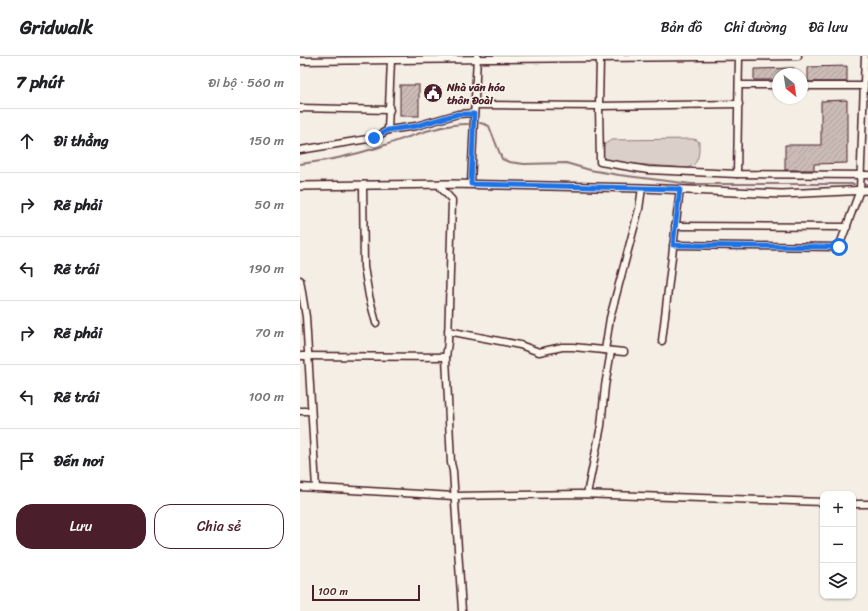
<!DOCTYPE html>
<html lang="vi">
<meta charset="utf-8">
<style>
body{margin:0;font-family:Sriracha,sans-serif;background:#f2f2f2;color:#202124}
.controls{position:absolute;right:12px;bottom:12px;display:grid;overflow:hidden;border-radius:8px;box-shadow:0 1px 3px #0004}
.controls button{width:36px;height:36px;display:grid;place-items:center;padding:0;border:0;border-bottom:1px solid #e0e0e0;background:#fff;color:#202124;font:20px sans-serif}
.compass{position:absolute;left:472px;top:12px;width:36px;height:36px;border-radius:50%;background:#fff;box-shadow:0 1px 3px #0004;rotate:150deg}
.scale{position:absolute;left:12px;bottom:10px;width:108px;box-sizing:border-box;padding-left:4px;border:2px solid #4a1f2b;border-top:0;font-size:11px;line-height:14px;white-space:nowrap;color:#4a1f2b;-webkit-text-stroke:3px #fbf7ec;paint-order:stroke}
.stop{position:absolute;width:12px;height:12px;margin:-9px;border:3px solid #1a73e8;border-radius:50%;background:#fff}
.stop.end{background:#1a73e8;border-color:#fff;box-shadow:0 1px 4px #0008}
.list{margin:0;padding:0;list-style:none}
h2{display:flex;justify-content:space-between;align-items:center;height:52px;margin:0;padding:0 16px;font-size:17px}
h2 small{font-size:13px;font-weight:400;color:#757577}
.list li{display:grid;grid-template-columns:26px 1fr auto;gap:12px;align-items:center;box-sizing:border-box;height:64px;padding:0 16px;border-top:1px solid #e0e0e0}
.list b{display:block;font-size:15px;white-space:nowrap}
.list em{font-size:13px;font-style:normal;color:#757577}
.actions{display:flex;gap:8px;padding:12px 16px}
.actions a{flex:1;padding:9px 0;border:1px solid #4a1f2b;border-radius:16px;text-align:center;font-size:14px;color:#4a1f2b}
.actions .main{background:#4a1f2b;color:#fff}
.icon{flex:none;width:22px;height:22px;fill:none;stroke:currentColor;stroke-width:2;stroke-linecap:round;stroke-linejoin:round}
.map{position:relative;flex:none;width:568px;height:555px;overflow:hidden}
header{display:flex;align-items:center;gap:24px;box-sizing:border-box;height:56px;padding:0 20px;background:#fff;border-bottom:1px solid #e0e0e0}
header strong{font-size:19px}
nav{display:flex;gap:22px;margin-inline-start:auto;font-size:14px}
main{display:flex}
aside{flex:1;background:#fff}
.map>svg:first-child{display:block}
.green{fill:#dbd0c9;stroke:#92787a}
.lines{fill:none;stroke-linecap:round;stroke-linejoin:round}
.stream{stroke:#8d7174;stroke-width:2}
.building{fill:url(#building-hatch);stroke:#4a1f2b}
.minor-casing{stroke:#4a1f2b;stroke-width:9}
.tertiary-casing{stroke:#4a1f2b;stroke-width:10}
.minor{stroke:#fbf7ec;stroke-width:6}
.tertiary{stroke:#fbf7ec;stroke-width:7}
.route{stroke:#1a73e8;stroke-width:5}
.labels{text-anchor:middle;stroke-width:3;stroke-linejoin:round;paint-order:stroke}
.poi-label{font-size:11px;font-weight:bold;fill:#4a1f2b;stroke:#fbf7ec;text-anchor:start}
</style>
<header>
<strong>Gridwalk</strong>
<nav><a>Bản đồ</a><a>Chỉ đường</a><a>Đã lưu</a></nav>
</header>
<main>
<aside>
<h2>7 phút<small>Đi bộ · 560 m</small></h2>
<ul class="list">
<li><svg class="icon" aria-label="ahead" viewBox="0 0 24 24"><path d="M12 20V5M6 11l6-6 6 6"/></svg><div><b>Đi thẳng</b></div><em>150 m</em></li>
<li><svg class="icon" aria-label="right" viewBox="0 0 24 24"><path d="M7 20v-9h11M14 6l5 5-5 5"/></svg><div><b>Rẽ phải</b></div><em>50 m</em></li>
<li><svg class="icon" aria-label="left" viewBox="0 0 24 24"><path d="M17 20v-9H6M10 6l-5 5 5 5"/></svg><div><b>Rẽ trái</b></div><em>190 m</em></li>
<li><svg class="icon" aria-label="right" viewBox="0 0 24 24"><path d="M7 20v-9h11M14 6l5 5-5 5"/></svg><div><b>Rẽ phải</b></div><em>70 m</em></li>
<li><svg class="icon" aria-label="left" viewBox="0 0 24 24"><path d="M17 20v-9H6M10 6l-5 5 5 5"/></svg><div><b>Rẽ trái</b></div><em>100 m</em></li>
<li><svg class="icon" aria-label="arrive" viewBox="0 0 24 24"><path d="M6 21V4h12l-3 4 3 4H6"/></svg><div><b>Đến nơi</b></div></li>
</ul>
<div class="actions"><a class="main">Lưu</a><a>Chia sẻ</a></div>
</aside>
<div class="map">
<svg width="568" height="555" viewBox="0 0 568 555">
<defs>
<pattern id="building-hatch" width="6" height="6" patternUnits="userSpaceOnUse"><rect width="6" height="6" fill="#cabbb6"/><path d="M-1 1l2-2M0 6l6-6M5 7l2-2" fill="none" stroke="#afa09d"/></pattern>
</defs>
<rect width="100%" height="100%" fill="#f4eee4"/>
<filter id="ink" filterUnits="userSpaceOnUse"><feTurbulence type="fractalNoise" baseFrequency=".025" numOctaves="2"/><feDisplacementMap in="SourceGraphic" scale="8" xChannelSelector="R" yChannelSelector="G"/><feConvolveMatrix kernelMatrix="1 2 1 2 8 2 1 2 1" color-interpolation-filters="sRGB"/></filter>
<g filter="url(#ink)">
<path class="green" d="M 393,83 L 397,84 L 399,86 C 399,97 400,108 387,112 L 335,108 L 305,104 L 303,100 L 304,89 L 311,84 Z"/>
<g class="lines">
<g class="stream">
<polyline points="180,67 184,68 189,70 202,103 209,106 224,108 266,107 290,114 319,119 391,128 554,128"/>
<path d="M 0,108 C 26,105 51,100 76,92 C 105,83 137,68 168,68"/>
<polyline points="566,128 568,128"/>
</g>
</g>
<g class="building">
<polygon points="547,10 547,26 508,26 508,11"/>
<polygon points="494,12 494,18 478,18 478,24 454,24 454,13"/>
<rect x="100" y="29" width="19" height="31"/>
<polygon points="547,44 547,107 514,108 514,114 485,114 485,89 521,89 521,45"/>
</g>
<g class="lines">
<defs>
<g id="minor">
<polyline points="439,0 437,118 568,119"/>
<polyline points="300,2 299,50 300,106 348,114 437,118"/>
<polyline points="0,5 498,0"/>
<polyline points="439,29 478,29"/>
<polyline points="502,30 564,30"/>
<polyline points="175,49 299,50 439,48"/>
<polyline points="0,52 90,54"/>
<polyline points="88,74 116,70 158,58 174,57"/>
<polyline points="0,94 74,82 88,74 91,4"/>
<polyline points="141,128 141,132 152,144 148,286 146,301 151,407 153,415 162,555"/>
<polyline points="171,128 177,0"/>
<polyline points="63,129 64,211 69,240 76,267"/>
<polyline points="375,170 547,171"/>
<polyline points="373,189 539,191 560,134 565,0"/>
<polyline points="0,224 6,261 16,432"/>
<polyline points="148,275 220,289 239,296 262,291 273,291 324,296"/>
<polyline points="362,285 380,133"/>
<polyline points="305,294 310,262 339,153 342,132"/>
<polyline points="0,300 146,301"/>
<polyline points="0,355 11,355"/>
<polyline points="0,431 154,440 279,438 523,446"/>
<polyline points="287,438 301,370 305,330 311,295"/>
<polyline points="553,448 568,448"/>
</g>
<polyline id="tertiary" points="0,130 149,128 342,132 482,138 568,134"/>
</defs>
<use href="#minor" class="minor-casing"/>
<use href="#tertiary" class="tertiary-casing"/>
<use href="#minor" class="minor"/>
<use href="#tertiary" class="tertiary"/>
</g>
</g>
<g class="lines" filter="url(#ink)">
<polyline class="route" points="74,82 88,74 116,70 158,58 174,58 171,128 380,133 373,189 539,191"/>
</g>
<defs>
<symbol id="civic-disc" viewBox="-11 -11 22 22"><circle r="9.5" fill="#4a1f2b" stroke="#fbf7ec"/><path d="M-.6-6.5H3V-4.5H.6V-3L4-1V1h2V6H-6V1h2V-1L-.6-3ZM-1.2 2.5V6h2.4V2.5Z" fill="#fff"/></symbol>
</defs>
<g fill-rule="evenodd">
<use href="#civic-disc" x="122" y="26" width="22" height="22"/>
</g>
<g class="labels">
<g class="poi-label">
<text x="147" y="35">Nhà văn hóa<tspan x="147" dy="13">thôn Đoài</tspan></text>
</g>
</g>
</svg>
<div class="controls">
<button>+</button>
<button>−</button>
<button><svg class="icon" aria-label="layers" viewBox="0 0 24 24"><path d="M12 4l9 5-9 5-9-5zM3 14l9 5 9-5"/></svg></button>
</div>
<svg class="compass" viewBox="-18 -18 36 36"><path d="M0-13l5 13h-10z" fill="#e53935"/><path d="M0 13l5-13h-10z" fill="#757577"/></svg>
<div class="scale">100 m</div>
<div class="stop" style="left:539px;top:191px"></div>
<div class="stop end" style="left:74px;top:82px"></div>
</div>
</main>
